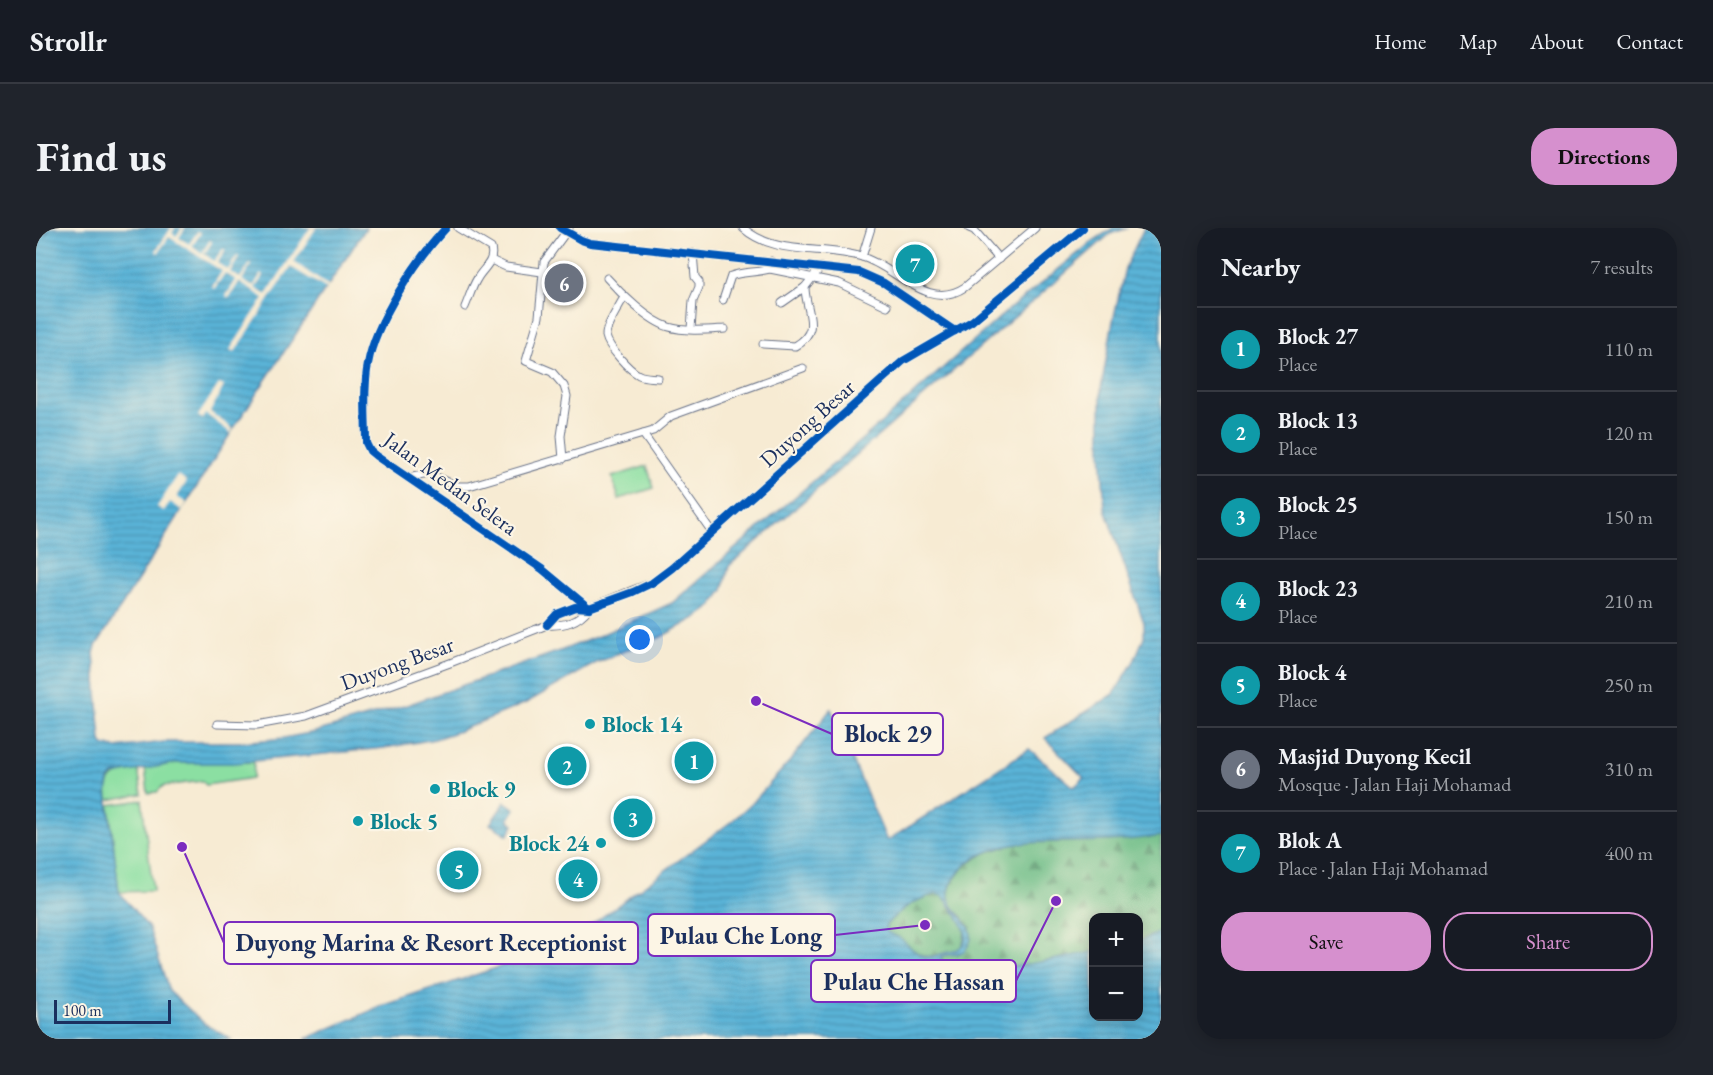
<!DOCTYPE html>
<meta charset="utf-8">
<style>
body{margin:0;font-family:"EB Garamond",serif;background:#20242c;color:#f1f3f6}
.controls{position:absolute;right:18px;bottom:18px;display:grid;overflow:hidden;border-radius:12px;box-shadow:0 3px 15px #0003}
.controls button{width:54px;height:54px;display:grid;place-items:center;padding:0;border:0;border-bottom:2px solid #363941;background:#171b24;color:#f1f3f6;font:30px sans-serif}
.scale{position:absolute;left:18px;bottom:15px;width:117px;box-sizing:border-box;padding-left:6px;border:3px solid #1b2f5e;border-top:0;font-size:16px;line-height:21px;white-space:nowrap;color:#1b2f5e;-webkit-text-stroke:4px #fcf5e5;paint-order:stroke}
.you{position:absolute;left:604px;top:412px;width:21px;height:21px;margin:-15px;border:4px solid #fff;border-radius:50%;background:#1a73e8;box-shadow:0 0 0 9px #1a73e833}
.badge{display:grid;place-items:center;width:39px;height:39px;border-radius:50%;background:#d690ce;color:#fff;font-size:20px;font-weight:700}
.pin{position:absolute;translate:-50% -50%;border:3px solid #fff;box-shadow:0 2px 6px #0006}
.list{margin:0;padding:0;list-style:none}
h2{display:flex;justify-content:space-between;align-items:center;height:78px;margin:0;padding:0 24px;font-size:26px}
h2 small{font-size:20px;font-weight:400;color:#9ea1a6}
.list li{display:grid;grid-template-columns:39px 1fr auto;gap:18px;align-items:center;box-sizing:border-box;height:84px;padding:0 24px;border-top:2px solid #363941}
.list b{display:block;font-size:22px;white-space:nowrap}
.list p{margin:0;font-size:20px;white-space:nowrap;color:#9ea1a6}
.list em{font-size:20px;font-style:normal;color:#9ea1a6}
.actions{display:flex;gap:12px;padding:18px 24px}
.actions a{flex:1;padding:14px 0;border:2px solid #d690ce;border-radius:24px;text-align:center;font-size:21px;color:#d690ce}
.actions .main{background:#d690ce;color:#111}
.map{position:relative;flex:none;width:1125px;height:811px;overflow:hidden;border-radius:24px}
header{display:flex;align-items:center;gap:36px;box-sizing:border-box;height:84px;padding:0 30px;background:#171b24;border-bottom:2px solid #363941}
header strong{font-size:28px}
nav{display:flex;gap:33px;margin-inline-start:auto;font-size:21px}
.intro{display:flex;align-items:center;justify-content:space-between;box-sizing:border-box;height:144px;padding:0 36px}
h1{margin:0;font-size:42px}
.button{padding:15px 27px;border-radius:24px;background:#d690ce;color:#111;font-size:21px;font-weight:700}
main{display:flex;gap:36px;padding:0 36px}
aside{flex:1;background:#171b24;border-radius:24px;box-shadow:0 3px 15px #0003}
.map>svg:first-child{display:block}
.green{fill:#8bdfa2;stroke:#538780;stroke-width:1.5}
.forest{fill:url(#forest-firs);stroke:#467673;stroke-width:1.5}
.water{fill:url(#water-rules);stroke:#3a719a;stroke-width:1.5;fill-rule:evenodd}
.pier{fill:#f7ebd3}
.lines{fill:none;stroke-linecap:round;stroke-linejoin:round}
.ferry{stroke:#2e5782;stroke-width:1.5;stroke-dasharray:8 6;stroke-linecap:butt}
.minor-casing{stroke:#687187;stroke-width:9}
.tertiary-casing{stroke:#687187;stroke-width:10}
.minor{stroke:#fff;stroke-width:7}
.tertiary{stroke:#fff;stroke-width:8}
.cycleway-casing{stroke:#fcf5e5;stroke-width:11}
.cycleway{stroke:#0057b8;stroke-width:8}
.culture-dot{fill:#0f9aa8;stroke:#fcf5e5;stroke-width:2}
.labels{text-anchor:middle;stroke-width:4.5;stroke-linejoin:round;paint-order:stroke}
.street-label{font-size:22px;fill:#1b2f5e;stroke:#fcf5e5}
.culture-label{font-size:22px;font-weight:bold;fill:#0d838f;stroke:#fcf5e5;text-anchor:start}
.leader{fill:none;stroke:#7b2cbf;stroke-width:2}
.callout-dot{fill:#7b2cbf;stroke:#fcf5e5;stroke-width:2}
.callout{fill:#fcf5e5;stroke:#7b2cbf;stroke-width:2}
.callout-label{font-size:24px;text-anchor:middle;font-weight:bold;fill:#1b2f5e}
</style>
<header>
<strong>Strollr</strong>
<nav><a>Home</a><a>Map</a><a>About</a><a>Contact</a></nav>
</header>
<div class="intro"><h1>Find us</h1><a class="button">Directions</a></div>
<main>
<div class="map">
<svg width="1125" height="811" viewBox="0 0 1125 811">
<defs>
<pattern id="forest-firs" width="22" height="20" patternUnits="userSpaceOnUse" patternTransform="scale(1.5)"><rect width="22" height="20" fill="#70be88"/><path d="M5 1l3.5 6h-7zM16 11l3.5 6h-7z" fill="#5b9b72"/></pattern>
<pattern id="water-rules" width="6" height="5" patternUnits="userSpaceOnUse" patternTransform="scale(1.5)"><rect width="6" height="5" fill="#5ab3d7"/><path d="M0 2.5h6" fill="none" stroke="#4a92b2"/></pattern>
</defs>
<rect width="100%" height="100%" fill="#fcf5e5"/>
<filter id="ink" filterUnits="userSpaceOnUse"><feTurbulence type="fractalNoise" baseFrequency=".0167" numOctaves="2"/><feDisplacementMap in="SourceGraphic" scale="12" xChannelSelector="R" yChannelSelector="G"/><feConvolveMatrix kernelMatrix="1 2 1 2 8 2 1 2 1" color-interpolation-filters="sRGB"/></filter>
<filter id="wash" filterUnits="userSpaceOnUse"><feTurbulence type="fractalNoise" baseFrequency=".008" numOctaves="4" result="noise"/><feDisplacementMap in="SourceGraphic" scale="24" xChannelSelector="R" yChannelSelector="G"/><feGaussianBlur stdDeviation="1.35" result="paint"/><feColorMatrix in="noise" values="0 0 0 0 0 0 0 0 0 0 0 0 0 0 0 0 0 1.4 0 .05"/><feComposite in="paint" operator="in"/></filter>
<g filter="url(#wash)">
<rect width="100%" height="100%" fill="#f7ebd3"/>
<g class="green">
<polygon points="611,238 618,260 583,271 576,249"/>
<polygon points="218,534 217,550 170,557 166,553 127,558 121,564 112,565 109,540 141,535"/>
<path d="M 102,541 L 106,566 L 72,572 C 69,545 81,546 102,541 Z"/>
<polygon points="106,572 117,663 83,664 73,577"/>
</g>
<g class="forest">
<path d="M 1125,608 L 1125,704 L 1103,713 L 1102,690 L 1058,690 L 1057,724 C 1027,730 926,754 905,733 L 906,728 L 922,726 L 935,711 L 927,689 L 916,679 L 912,667 L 915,656 L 928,638 L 951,624 L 982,615 L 1069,613 Z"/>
<path d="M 900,666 L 907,667 C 916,681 932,693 928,711 C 926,721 922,723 912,724 C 905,725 897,730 890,728 C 878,726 863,710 851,704 L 849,698 C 862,683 880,671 900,666 Z"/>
</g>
<g class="water">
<polygon points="0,0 330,0 203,192 60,418 58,425 65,513 67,517 80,520 128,514 205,514 248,510 279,504 368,478 524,423 565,407 636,375 854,187 971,83 1057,13 1077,0 1092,0 1074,6 693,338 687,362 674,380 661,389 623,410 595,420 560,435 490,475 423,503 399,511 348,520 199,535 141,535 77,547 73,552 71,564 83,664 113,700 133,763 169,796 195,811 0,811"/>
<path d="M 1108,0 L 1125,0 L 1125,608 C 1105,610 1086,613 1066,613 C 1021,615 966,607 929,637 C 922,644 911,659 913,669 C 915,686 943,696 933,716 C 931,720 928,724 924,725 C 918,727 912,726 906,728 L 905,731 C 918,755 1031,729 1057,724 L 1058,788 L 1102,788 L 1103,713 L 1125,704 L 1125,811 L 269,811 L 346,778 L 463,739 L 526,712 L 555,697 L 696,593 L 719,572 L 754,533 L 795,481 L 851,613 L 993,521 L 1038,559 L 1048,550 L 1009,510 L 1078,466 L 1098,433 L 1108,409 L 1108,395 L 1069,281 L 1065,224 L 1065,160 L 1077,93 L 1089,40 ZM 900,666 L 907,668 C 920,686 949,717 910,725 C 902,726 895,731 887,728 C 877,724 872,716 864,710 C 860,708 855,706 851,704 L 849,698 C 862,683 880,671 900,666 Z"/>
<polygon points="469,574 479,581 472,592 478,596 472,607 454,596"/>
</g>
<g class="pier">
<polygon points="135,0 139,0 136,5 140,8 146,0 149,0 143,10 153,16 162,3 165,5 156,18 166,25 174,12 176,14 168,26 178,33 187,21 190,22 181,35 192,42 201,28 203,29 194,44 204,50 214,36 215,37 206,52 217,59 225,46 227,48 219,60 230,67 274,0 280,0 258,34 292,58 291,61 255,39 198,125 194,122 228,70 203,54 193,70 190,68 200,52 189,45 178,61 176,59 186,43 133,9 122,25 120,23"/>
<polygon points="183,156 188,158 174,184 197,201 195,205 170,186 167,191 162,188"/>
<polygon points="142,247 151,253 141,269 151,275 146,282 134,274 128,283 121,279"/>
</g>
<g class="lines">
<polyline class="ferry" points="0,20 15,0"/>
</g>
</g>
<g filter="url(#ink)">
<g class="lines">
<defs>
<g id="minor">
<path d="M 422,0 L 455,20 C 459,34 447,40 441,51 C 436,59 433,70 429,79"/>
<path d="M 707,0 C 740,29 787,17 826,29 C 860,39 892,84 929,59 L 999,0"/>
<polyline points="933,0 938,2 963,31"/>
<polyline points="826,29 835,0"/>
<polyline points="455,32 470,39 506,44"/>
<polyline points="735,33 734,41 803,55 851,78"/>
<path d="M 571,50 C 585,66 613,93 633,99 C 650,104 671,102 689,101"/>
<path d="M 588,69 C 584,77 569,99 570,108 C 572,119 593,142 603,147 C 609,150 616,149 622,150"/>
<path d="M 687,72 L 695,48 C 708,43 721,45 734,41"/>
<polyline points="746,75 769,59"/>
<polyline points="655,101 657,73 663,59 663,54 659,49 657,25"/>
<path d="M 727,116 L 759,118 C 787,102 769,83 769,59 L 785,39"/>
<polyline points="607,206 617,203 635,188 767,140"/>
<polyline points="527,231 525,208 531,168 528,158 516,144 490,133 503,89 508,34 533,0"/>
<polyline points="371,250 393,246 422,258 433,258 607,206 676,304"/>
<path d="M 511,397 C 524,382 533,379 553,380"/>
<path d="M 181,496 L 221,497 L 270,488 L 414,435 L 511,397 C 529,398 542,394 553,380"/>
</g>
<g id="tertiary">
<path d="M 410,0 C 381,31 339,94 332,136 C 327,161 330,190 330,215 L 334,223 L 340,228 L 506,341 L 553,380 L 616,355 L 636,340 L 867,133 L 936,93 L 1047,0"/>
<polyline points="524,0 545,12 554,15 823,44 848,55 919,103"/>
</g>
</defs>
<use href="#minor" class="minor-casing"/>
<use href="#tertiary" class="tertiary-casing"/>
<use href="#minor" class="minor"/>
<use href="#tertiary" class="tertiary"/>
<defs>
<g id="cycleway">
<path d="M 410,0 C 381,31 339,94 332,136 C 327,161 330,190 330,215 L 334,223 L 340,228 L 506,341 L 553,380"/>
<polyline points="524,0 545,12 554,15 823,44 848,55 919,103"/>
<polyline points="511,397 521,386 539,379 553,380 597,364 616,355 636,340 867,133 936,93 1047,0"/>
</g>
</defs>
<use href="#cycleway" class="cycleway-casing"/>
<use href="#cycleway" class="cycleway"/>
</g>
</g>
<g class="culture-dot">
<circle cx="554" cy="496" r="6"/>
<circle cx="399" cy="561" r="6"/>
<circle cx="322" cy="593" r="6"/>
<circle cx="565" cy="615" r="6"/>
</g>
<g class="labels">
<g class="street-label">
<text transform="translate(771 195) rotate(-42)" y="8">Duyong Besar</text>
<text transform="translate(415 255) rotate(36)" y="8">Jalan Medan Selera</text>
<text transform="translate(361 435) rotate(-20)" y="8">Duyong Besar</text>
</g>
<g class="culture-label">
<text x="566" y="504">Block 14</text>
<text x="411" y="569">Block 9</text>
<text x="334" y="601">Block 5</text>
<text x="553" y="623" text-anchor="end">Block 24</text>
</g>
</g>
<path class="leader" d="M720 473L796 506M889 697L799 707M146 619L188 715M1020 673L980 753"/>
<g class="callout-dot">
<circle cx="720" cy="473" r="6"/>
<circle cx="889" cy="697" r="6"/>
<circle cx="146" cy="619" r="6"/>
<circle cx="1020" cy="673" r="6"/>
</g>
<g class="callout">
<rect x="796" y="485" width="111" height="42" rx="6"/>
<rect x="612" y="686" width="187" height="42" rx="6"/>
<rect x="188" y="694" width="414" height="42" rx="6"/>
<rect x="775" y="732" width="205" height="42" rx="6"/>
</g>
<g class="callout-label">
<text x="852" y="514">Block 29</text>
<text x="705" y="716">Pulau Che Long</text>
<text x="395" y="723">Duyong Marina &amp; Resort Receptionist</text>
<text x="878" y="762">Pulau Che Hassan</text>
</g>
</svg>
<div class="controls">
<button>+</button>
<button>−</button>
</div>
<div class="scale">100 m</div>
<div class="you"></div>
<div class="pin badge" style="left:658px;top:533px;background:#0f9aa8">1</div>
<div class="pin badge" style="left:531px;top:538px;background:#0f9aa8">2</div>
<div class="pin badge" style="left:597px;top:590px;background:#0f9aa8">3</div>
<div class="pin badge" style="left:542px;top:651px;background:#0f9aa8">4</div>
<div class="pin badge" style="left:423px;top:642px;background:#0f9aa8">5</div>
<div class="pin badge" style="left:528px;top:55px;background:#6b7280">6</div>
<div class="pin badge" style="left:879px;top:36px;background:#0f9aa8">7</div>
</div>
<aside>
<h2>Nearby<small>7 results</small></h2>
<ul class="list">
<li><span class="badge" style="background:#0f9aa8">1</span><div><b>Block 27</b><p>Place</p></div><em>110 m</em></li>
<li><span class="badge" style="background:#0f9aa8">2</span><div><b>Block 13</b><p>Place</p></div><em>120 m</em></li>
<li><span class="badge" style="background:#0f9aa8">3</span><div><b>Block 25</b><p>Place</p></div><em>150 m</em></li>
<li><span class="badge" style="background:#0f9aa8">4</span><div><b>Block 23</b><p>Place</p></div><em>210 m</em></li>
<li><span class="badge" style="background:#0f9aa8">5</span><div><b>Block 4</b><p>Place</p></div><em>250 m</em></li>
<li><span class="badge" style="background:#6b7280">6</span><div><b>Masjid Duyong Kecil</b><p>Mosque · Jalan Haji Mohamad</p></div><em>310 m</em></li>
<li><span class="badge" style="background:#0f9aa8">7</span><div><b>Blok A</b><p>Place · Jalan Haji Mohamad</p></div><em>400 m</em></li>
</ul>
<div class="actions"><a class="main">Save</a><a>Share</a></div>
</aside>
</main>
